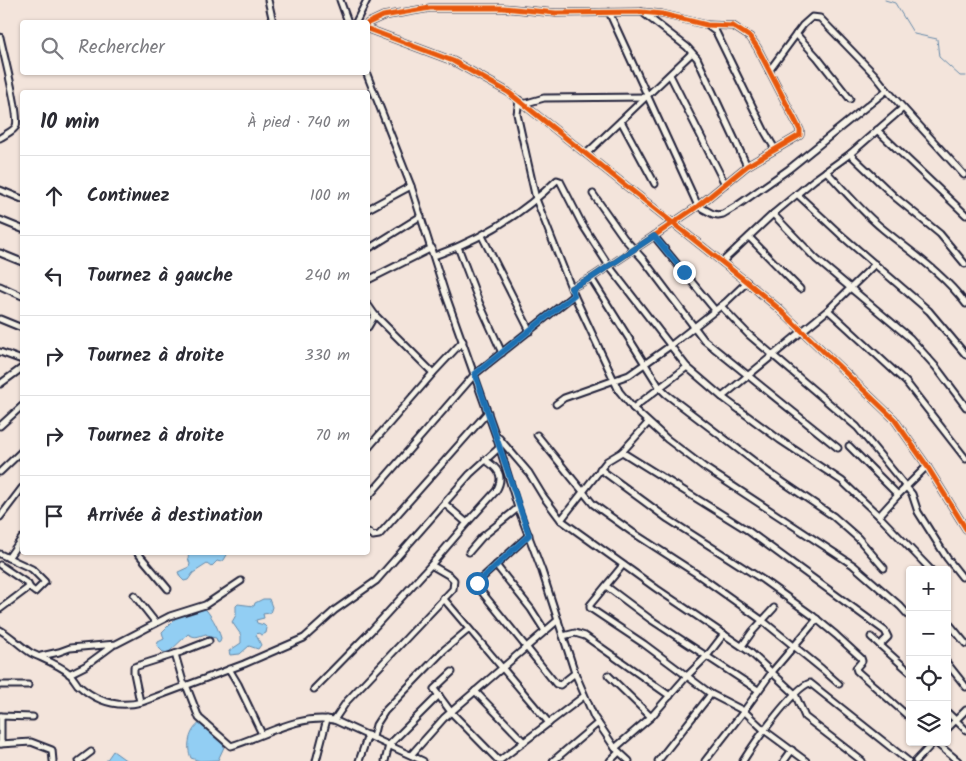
<!DOCTYPE html>
<html lang="fr">
<meta charset="utf-8">
<style>
body{margin:0;font-family:Kalam,sans-serif;background:#f7f7f7;color:#2b2b33}
.controls{position:absolute;right:15px;bottom:15px;display:grid;overflow:hidden;border-radius:5px;box-shadow:0 1px 4px #0004}
.controls button{width:45px;height:45px;display:grid;place-items:center;padding:0;border:0;border-bottom:1px solid #e1e1e2;background:#fff;color:#2b2b33;font:25px sans-serif}
.stop{position:absolute;width:15px;height:15px;margin:-11px;border:4px solid #1f6fb2;border-radius:50%;background:#fff}
.stop.end{background:#1f6fb2;border-color:#fff;box-shadow:0 1px 5px #0008}
.list{margin:0;padding:0;list-style:none}
h2{display:flex;justify-content:space-between;align-items:center;height:65px;margin:0;padding:0 20px;font-size:21px}
h2 small{font-size:16px;font-weight:400;color:#7c7c81}
.list li{display:grid;grid-template-columns:32px 1fr auto;gap:15px;align-items:center;box-sizing:border-box;height:80px;padding:0 20px;border-top:1px solid #e1e1e2}
.list b{display:block;font-size:19px;white-space:nowrap}
.list em{font-size:16px;font-style:normal;color:#7c7c81}
.icon{flex:none;width:28px;height:28px;fill:none;stroke:currentColor;stroke-width:2;stroke-linecap:round;stroke-linejoin:round}
.map{position:relative;flex:none;width:966px;height:761px;overflow:hidden}
.search{position:absolute;background:#fff;box-shadow:0 1px 4px #0004;left:20px;top:20px;width:350px;height:55px;display:flex;align-items:center;gap:12px;box-sizing:border-box;padding:0 18px;border-radius:5px;color:#7c7c81;font-size:19px}
.panel{position:absolute;background:#fff;box-shadow:0 1px 4px #0004;left:20px;top:90px;width:350px;height:465px;border-radius:5px}
.map>svg:first-child{display:block}
.water{fill:#92cef3;stroke:#6589a9}
.lines{fill:none;stroke-linecap:round;stroke-linejoin:round}
.stream{stroke:#6589a9;stroke-width:1}
.street-casing{stroke:#22223b;stroke-width:9}
.street{stroke:#f7f3e8;stroke-width:5}
.cycleway-casing{stroke:#f7f3e8;stroke-width:8}
.cycleway{stroke:#e8590c;stroke-width:5}
.route{stroke:#1f6fb2;stroke-width:6}
</style>
<div class="map">
<svg width="966" height="761" viewBox="0 0 966 761">
<rect width="100%" height="100%" fill="#f3e4db"/>
<filter id="ink" filterUnits="userSpaceOnUse"><feTurbulence type="fractalNoise" baseFrequency=".02" numOctaves="2"/><feDisplacementMap in="SourceGraphic" scale="10" xChannelSelector="R" yChannelSelector="G"/><feConvolveMatrix kernelMatrix="1 2 1 2 8 2 1 2 1" color-interpolation-filters="sRGB"/></filter>
<g filter="url(#ink)">
<g class="water">
<polygon points="189,553 189,552 228,553 224,560 221,562 217,561 211,567 207,564 193,573 188,580 184,581 180,577 178,572 189,567 190,564 188,558"/>
<polygon points="263,599 269,599 272,607 270,613 263,614 264,618 256,620 257,623 264,625 267,628 266,633 262,635 258,633 256,635 261,645 258,649 249,646 240,654 230,655 229,651 241,643 241,635 232,622 236,615 236,606 238,604 254,606 255,603"/>
<path d="M 202,605 C 211,615 217,625 221,638 L 220,642 L 218,643 L 216,638 L 210,637 L 206,634 C 198,636 196,639 188,634 L 168,653 L 163,652 L 157,646 L 158,642 L 164,639 L 162,632 L 174,620 L 176,615 Z"/>
<path d="M 200,723 C 211,725 221,737 224,747 L 218,760 L 200,761 L 191,758 C 186,747 189,730 200,723 Z"/>
<polygon points="113,751 127,761 106,761"/>
</g>
<g class="lines">
<polyline class="stream" points="885,0 895,3 914,34 937,39 939,57 960,76 966,76"/>
<defs>
<g id="street">
<polyline points="268,0 273,22"/>
<polyline points="340,0 348,22"/>
<polyline points="609,12 698,206 713,214 718,215 723,214 738,205 789,169 887,90"/>
<polyline points="642,12 687,47 697,58 747,166"/>
<polyline points="356,22 367,0"/>
<polyline points="368,23 383,16 430,8 503,8 556,13 641,12 662,14 707,25 733,26 750,37 757,47 800,130 800,135 747,166 698,206 654,236 591,278 571,288"/>
<polyline points="708,26 716,32 765,132 775,149"/>
<polyline points="368,29 453,61 508,92 747,282 778,308 894,419 927,466 966,529"/>
<polyline points="796,34 817,57 850,99"/>
<path d="M 0,37 C 3,52 20,116 16,126 C 14,131 4,135 0,138"/>
<polyline points="769,71 803,25 812,17 820,18 875,75 887,90 964,175"/>
<polyline points="366,72 411,186 445,293 496,436 518,508 542,571 575,673 594,717 615,748 629,761"/>
<polyline points="670,75 725,184"/>
<polyline points="519,100 517,114 536,199 574,295 619,391 633,408 667,439 704,467 853,565 900,606 910,617"/>
<polyline points="523,104 544,98 647,97"/>
<polyline points="621,121 655,184"/>
<polyline points="877,130 966,215"/>
<polyline points="586,154 692,53"/>
<polyline points="850,154 895,197 940,234 965,264"/>
<path d="M 826,171 C 845,191 862,212 883,229 C 912,253 943,273 966,304"/>
<polyline points="0,190 22,199"/>
<polyline points="593,194 624,238 643,259 704,340 838,448"/>
<polyline points="797,194 841,235 929,311 966,355"/>
<polyline points="368,209 411,186"/>
<polyline points="773,214 816,259 910,338 936,367 966,407"/>
<polyline points="0,220 22,229"/>
<polyline points="482,236 530,331"/>
<polyline points="654,236 715,310"/>
<polyline points="749,237 800,289"/>
<polyline points="458,247 479,302 502,353"/>
<polyline points="368,249 421,216"/>
<polyline points="0,253 22,262"/>
<path d="M 434,256 C 480,240 522,214 557,180 L 560,181 L 582,224 L 609,266 L 687,367 L 722,397 L 780,440 L 842,481 L 879,516 L 931,570"/>
<polyline points="722,262 773,214 814,180 850,154 903,108"/>
<polyline points="591,278 660,388 666,394 768,472 833,516 858,538 884,568"/>
<polyline points="368,280 432,248"/>
<polyline points="0,286 22,296"/>
<polyline points="368,305 375,315 433,373"/>
<polyline points="721,306 748,334 857,427 912,494 918,512 947,558 962,577"/>
<polyline points="828,310 906,382 966,459"/>
<polyline points="0,319 22,328"/>
<polyline points="368,327 375,315"/>
<polyline points="0,352 22,360"/>
<polyline points="0,384 22,368"/>
<polyline points="722,397 828,310 875,264"/>
<polyline points="556,404 564,398 629,375 670,346 726,302 747,282"/>
<polyline points="633,408 687,367"/>
<polyline points="0,426 22,406"/>
<polyline points="537,435 593,504 632,532 697,574 763,621 822,669 839,684"/>
<polyline points="499,438 529,473 543,496 561,520 657,589 750,652 795,694 805,717 862,761"/>
<polyline points="849,446 898,495"/>
<polyline points="368,448 433,373 463,341"/>
<polyline points="622,452 747,530 885,631 888,637 880,645"/>
<polyline points="600,469 668,519 763,580 813,616 836,635 861,658 862,661 856,668 857,671 910,718"/>
<polyline points="0,472 22,451"/>
<polyline points="368,497 475,374 574,295"/>
<polyline points="879,516 898,495 927,466"/>
<polyline points="0,517 22,488"/>
<polyline points="561,520 607,461 622,452 648,423"/>
<path d="M 467,523 L 496,491 C 505,476 498,468 485,460"/>
<polyline points="368,532 373,536 379,535 488,412"/>
<polyline points="529,535 483,577 477,583 477,586 556,684 560,685 575,673"/>
<polyline points="137,552 168,589"/>
<polyline points="469,552 482,537 518,508"/>
<polyline points="0,554 32,569 45,582 35,592 30,588 28,588 0,609"/>
<polyline points="8,558 22,538"/>
<polyline points="0,565 28,584 30,588"/>
<polyline points="496,565 531,609 545,631"/>
<polyline points="623,565 590,605 590,608 644,644 711,694 744,711 764,730 806,761"/>
<polyline points="606,586 650,619 758,690"/>
<polyline points="134,595 156,623"/>
<polyline points="443,598 549,723"/>
<polyline points="947,621 966,644"/>
<path d="M 0,630 C 11,636 20,646 31,653 C 43,659 58,664 69,673 C 72,676 75,681 78,685 C 97,702 119,708 142,702 L 244,664 L 304,638 L 335,610 L 376,581 L 470,474 L 500,447"/>
<polyline points="563,636 575,633 585,636 670,696"/>
<polyline points="871,637 910,672"/>
<polyline points="742,646 752,632 774,608"/>
<polyline points="175,654 184,685"/>
<polyline points="41,656 59,652 70,648 116,644 170,616 205,605 241,581"/>
<polyline points="947,663 966,687"/>
<polyline points="229,669 238,684 262,734"/>
<polyline points="452,672 434,689 451,712 499,761 584,696"/>
<polyline points="69,674 85,666 112,646"/>
<polyline points="608,675 651,717"/>
<polyline points="0,685 28,685"/>
<path d="M 186,685 L 199,718 L 231,746 C 265,736 297,714 334,720 L 423,761"/>
<polyline points="314,689 371,631 431,565 467,523 445,504"/>
<polyline points="475,691 524,742"/>
<polyline points="140,702 134,673 134,667 181,652 209,641"/>
<polyline points="947,712 966,730"/>
<polyline points="0,716 33,717"/>
<polyline points="334,720 347,701 453,589 454,580 450,576 431,565"/>
<polyline points="947,729 966,710"/>
<polyline points="373,737 376,725 385,711 444,650 469,629"/>
<polyline points="935,742 958,761"/>
<polyline points="0,744 31,742 52,750 53,761"/>
<polyline points="1,744 1,716"/>
<polyline points="615,748 651,717 687,676 707,656 724,634"/>
<polyline points="411,755 444,718 558,620"/>
<polyline points="79,761 91,752"/>
<polyline points="316,761 327,719"/>
<polyline points="359,761 368,735"/>
<polyline points="385,761 389,745 439,695"/>
<polyline points="553,761 598,723"/>
<polyline points="610,761 619,752"/>
<polyline points="658,761 711,694"/>
<polyline points="705,761 744,711 772,672 817,619"/>
<path d="M 743,761 C 753,745 794,687 810,683 L 908,761"/>
<polyline points="784,761 792,750"/>
<polyline points="916,761 934,742"/>
</g>
</defs>
<use href="#street" class="street-casing"/>
<use href="#street" class="street"/>
<defs>
<g id="cycleway">
<polyline points="368,23 383,16 430,8 503,8 556,13 641,12 662,14 707,25 733,26 750,37 757,47 800,130 800,135 747,166 698,206 654,236 591,278 571,288"/>
<polyline points="368,29 453,61 508,92 747,282 778,308 894,419 927,466 966,529"/>
</g>
</defs>
<use href="#cycleway" class="cycleway-casing"/>
<use href="#cycleway" class="cycleway"/>
</g>
</g>
<g class="lines" filter="url(#ink)">
<polyline class="route" points="477,583 529,535 475,374 574,295 571,288 591,278 654,236 684,272"/>
</g>
</svg>
<div class="controls">
<button>+</button>
<button>−</button>
<button><svg class="icon" aria-label="locate" viewBox="0 0 24 24"><circle cx="12" cy="12" r="6"/><path d="M12 2v4M12 18v4M2 12h4M18 12h4"/></svg></button>
<button><svg class="icon" aria-label="layers" viewBox="0 0 24 24"><path d="M12 4l9 5-9 5-9-5zM3 14l9 5 9-5"/></svg></button>
</div>
<div class="stop" style="left:477px;top:583px"></div>
<div class="stop end" style="left:684px;top:272px"></div>
<div class="search"><svg class="icon" aria-label="search" viewBox="0 0 24 24"><circle cx="10" cy="10" r="6"/><path d="M15 15l6 6"/></svg>Rechercher</div>
<section class="panel">
<h2>10 min<small>À pied · 740 m</small></h2>
<ul class="list">
<li><svg class="icon" aria-label="ahead" viewBox="0 0 24 24"><path d="M12 20V5M6 11l6-6 6 6"/></svg><div><b>Continuez</b></div><em>100 m</em></li>
<li><svg class="icon" aria-label="left" viewBox="0 0 24 24"><path d="M17 20v-9H6M10 6l-5 5 5 5"/></svg><div><b>Tournez à gauche</b></div><em>240 m</em></li>
<li><svg class="icon" aria-label="right" viewBox="0 0 24 24"><path d="M7 20v-9h11M14 6l5 5-5 5"/></svg><div><b>Tournez à droite</b></div><em>330 m</em></li>
<li><svg class="icon" aria-label="right" viewBox="0 0 24 24"><path d="M7 20v-9h11M14 6l5 5-5 5"/></svg><div><b>Tournez à droite</b></div><em>70 m</em></li>
<li><svg class="icon" aria-label="arrive" viewBox="0 0 24 24"><path d="M6 21V4h12l-3 4 3 4H6"/></svg><div><b>Arrivée à destination</b></div></li>
</ul>
</section>
</div>
